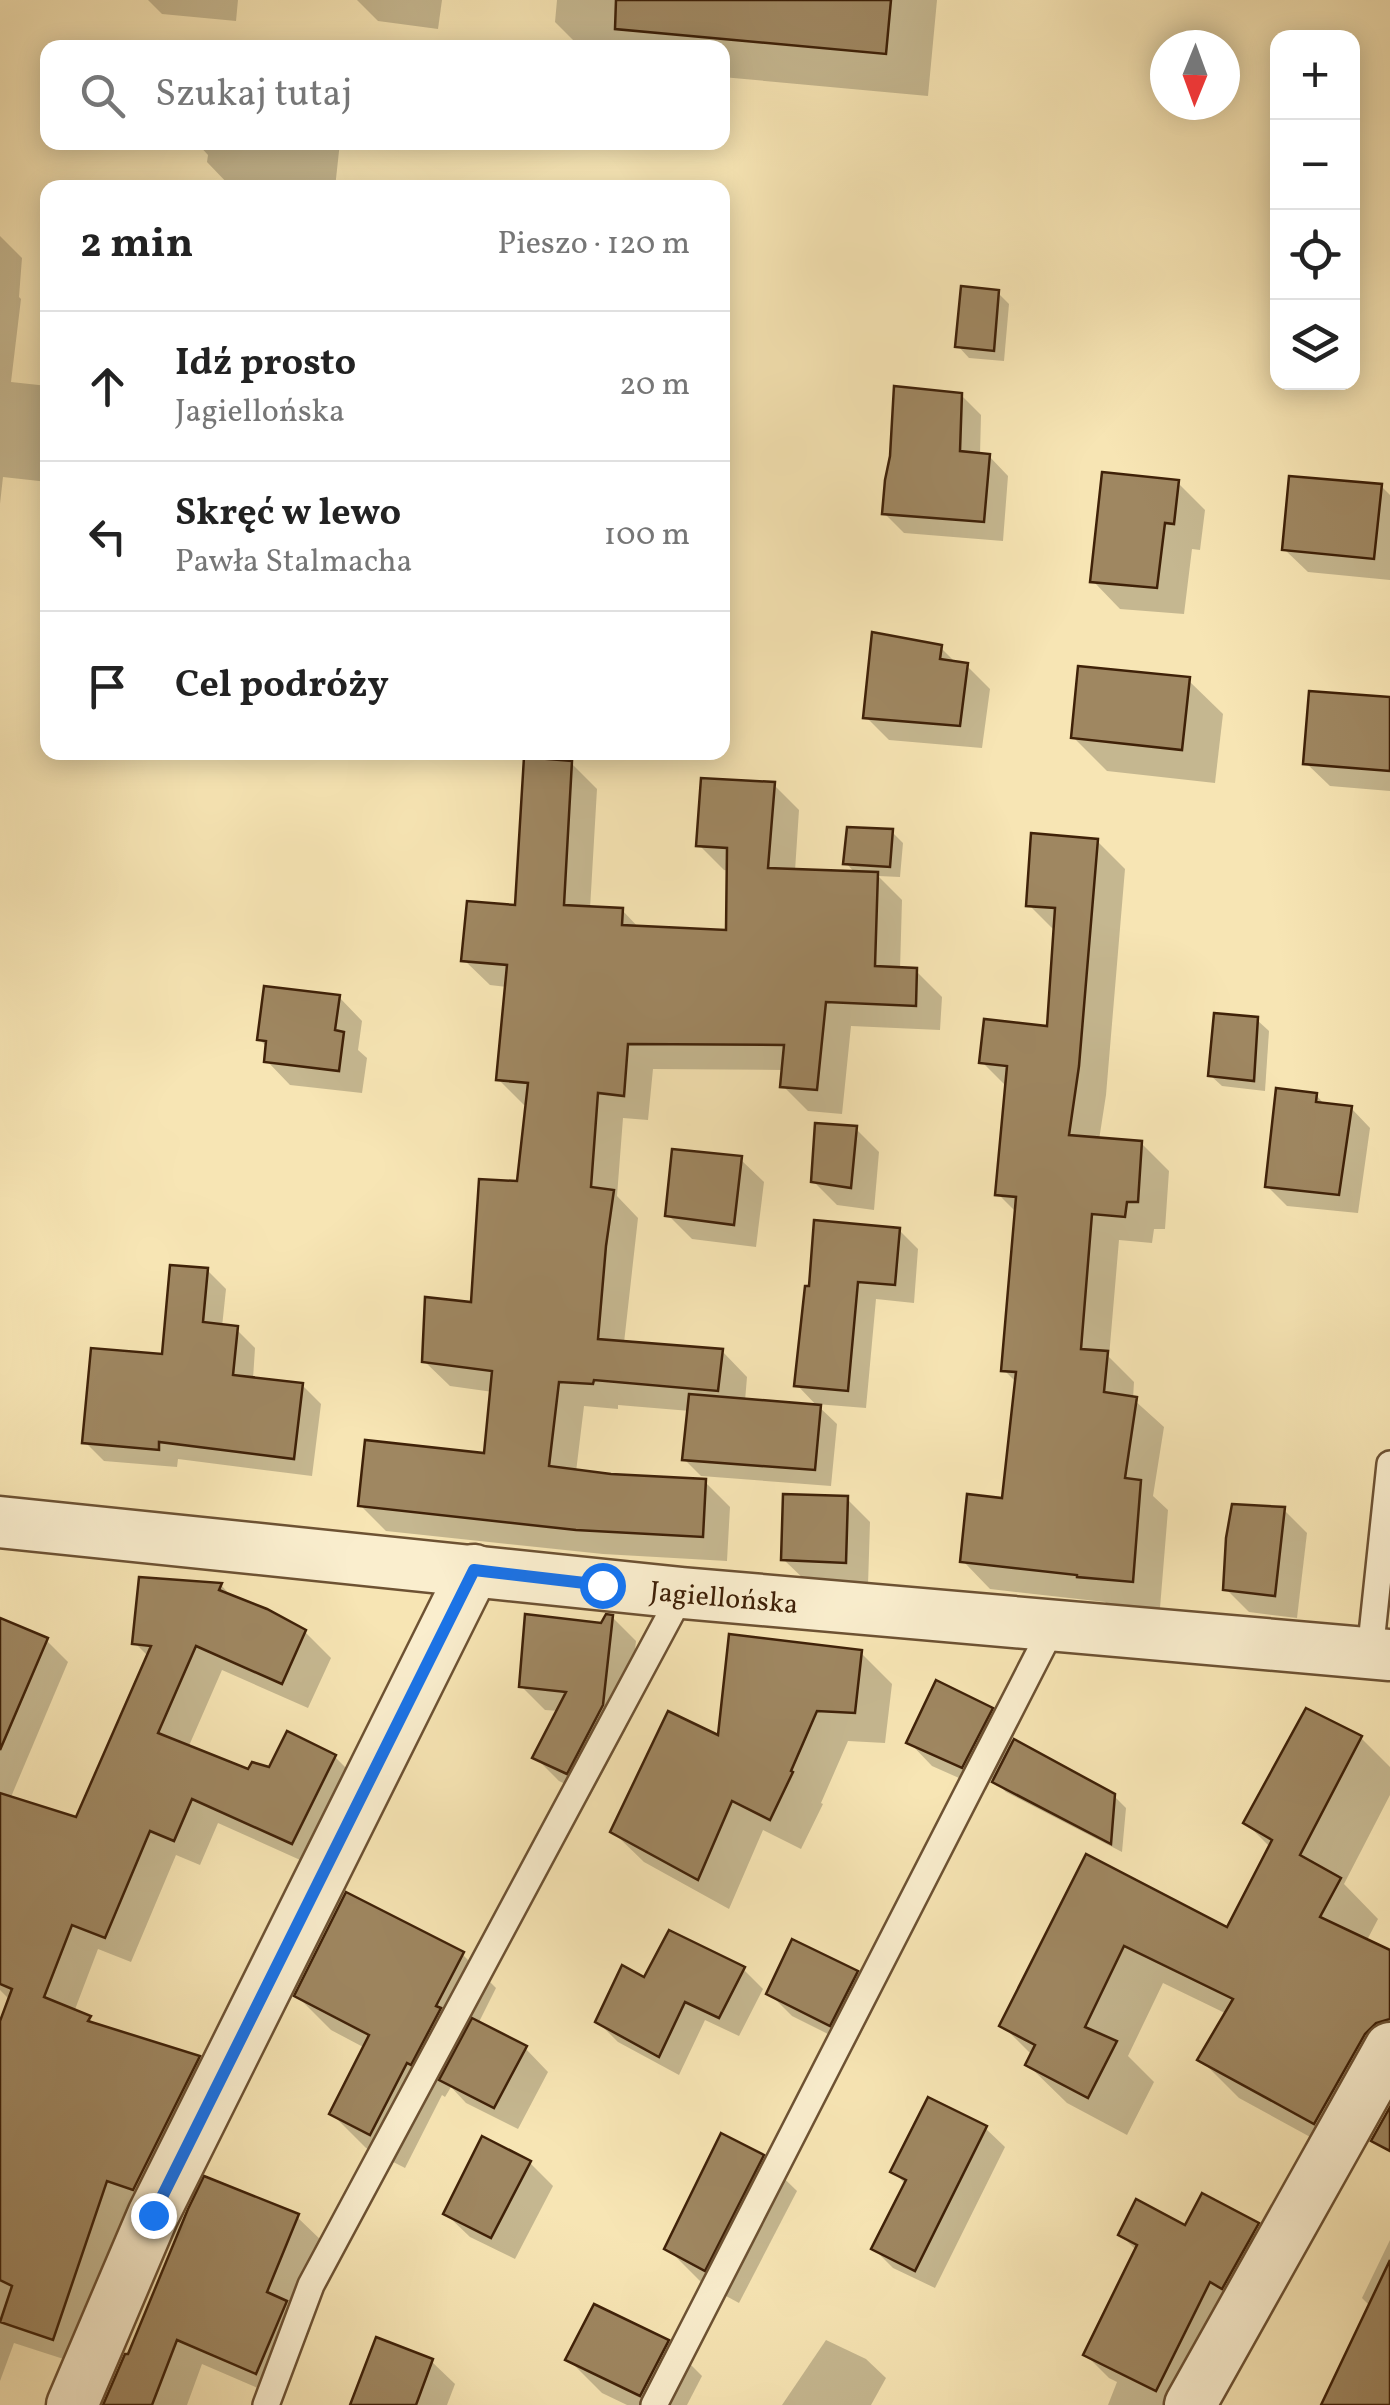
<!DOCTYPE html>
<html lang="pl">
<meta charset="utf-8">
<style>
body{margin:0;font-family:Vollkorn,serif;background:#f2f2f2;color:#222}
.controls{position:absolute;right:30px;top:30px;display:grid;overflow:hidden;border-radius:20px;box-shadow:0 5px 25px #0003}
.controls button{width:90px;height:90px;display:grid;place-items:center;padding:0;border:0;border-bottom:2px solid #e0e0e0;background:#fff;color:#222;font:50px sans-serif}
.compass{position:absolute;left:1150px;top:30px;width:90px;height:90px;border-radius:50%;background:#fff;box-shadow:0 5px 25px #0003;rotate:181deg}
.stop{position:absolute;width:30px;height:30px;margin:-22px;border:8px solid #1a73e8;border-radius:50%;background:#fff}
.stop.end{background:#1a73e8;border-color:#fff;box-shadow:0 2px 10px #0008}
.list{margin:0;padding:0;list-style:none}
h2{display:flex;justify-content:space-between;align-items:center;height:130px;margin:0;padding:0 40px;font-size:42px}
h2 small{font-size:32px;font-weight:400;color:#767676}
.list li{display:grid;grid-template-columns:65px 1fr auto;gap:30px;align-items:center;box-sizing:border-box;height:150px;padding:0 40px;border-top:2px solid #e0e0e0}
.list b{display:block;font-size:38px;white-space:nowrap}
.list p{margin:0;font-size:32px;white-space:nowrap;color:#767676}
.list em{font-size:32px;font-style:normal;color:#767676}
.icon{flex:none;width:55px;height:55px;fill:none;stroke:currentColor;stroke-width:2;stroke-linecap:round;stroke-linejoin:round}
.map{position:relative;flex:none;width:1390px;height:2405px;overflow:hidden}
.search{position:absolute;background:#fff;box-shadow:0 5px 25px #0003;left:40px;top:40px;width:690px;height:110px;display:flex;align-items:center;gap:25px;box-sizing:border-box;padding:0 35px;border-radius:20px;color:#767676;font-size:38px}
.panel{position:absolute;background:#fff;box-shadow:0 5px 25px #0003;left:40px;top:180px;width:690px;height:580px;border-radius:20px}
.map>svg:first-child{display:block}
.shadow{fill:#0003}
.building{fill:#9f8761;stroke:#3f2108;stroke-width:2.5}
.lines{fill:none;stroke-linecap:round;stroke-linejoin:round}
.service-casing{stroke:#6d5233;stroke-width:30}
.minor-casing{stroke:#6d5233;stroke-width:55}
.service{stroke:#faeece;stroke-width:25}
.minor{stroke:#faeece;stroke-width:50}
.route{stroke:#1a73e8;stroke-width:12}
.labels{text-anchor:middle;stroke-width:8;stroke-linejoin:round;paint-order:stroke}
.street-label{font-size:28px;fill:#3f2108;stroke:#faeece}
</style>
<div class="map">
<svg width="1390" height="2405" viewBox="0 0 1390 2405">
<rect width="100%" height="100%" fill="#f7e5b4"/>
<filter id="stains"><feTurbulence type="fractalNoise" baseFrequency=".002" numOctaves="4"/><feColorMatrix values="0 0 0 0 .2 0 0 0 0 .09 0 0 0 0 .02 0 0 0 .5 -.17"/></filter>
<radialGradient id="worn" r=".72"><stop offset=".6" stop-color="#630" stop-opacity="0"/><stop offset="1" stop-color="#630" stop-opacity=".3"/></radialGradient>
<g class="shadow">
<polygon points="148,0 238,0 236,21 162,14"/>
<polygon points="357,0 442,0 438,29 378,21"/>
<polygon points="557,0 937,0 928,96 722,77 722,48 581,48 555,22"/>
<polygon points="196,142 340,142 335,188 230,186 207,162 208,155"/>
<polygon points="0,236 22,258 19,297 21,299 11,382 48,386 48,482 3,477 0,504"/>
<polygon points="998,293 1009,304 1004,361 969,358 958,346"/>
<polygon points="961,395 981,415 980,455 989,456 1008,476 1003,541 904,533 884,513"/>
<polygon points="1178,483 1205,510 1200,550 1192,549 1184,614 1120,609 1093,581"/>
<polygon points="1381,486 1390,495 1390,580 1308,572 1284,549"/>
<polygon points="940,647 957,664 967,666 990,689 982,748 889,740 866,717"/>
<polygon points="1188,680 1223,714 1215,783 1107,771 1073,737"/>
<polygon points="1390,699 1390,791 1330,786 1306,763"/>
<polygon points="571,763 597,789 590,909 622,910 640,929 728,932 730,871 724,870 699,845 774,785 799,810 795,871 856,874 846,863 892,832 903,843 900,877 878,876 902,900 900,970 916,971 942,997 940,1030 851,1026 842,1114 808,1111 783,1086 784,1070 653,1069 648,1120 623,1118 617,1196 638,1218 624,1343 722,1351 747,1377 745,1401 819,1408 797,1385 807,1288 899,1230 918,1249 914,1303 876,1299 866,1408 816,1404 837,1424 831,1486 701,1476 685,1460 690,1411 618,1405 618,1409 584,1406 576,1472 705,1482 730,1507 727,1561 603,1554 386,1531 360,1505 486,1456 493,1392 450,1386 424,1361 474,1305 519,1184 528,1105 524,1105 498,1079 507,987 490,985 464,960 518,908"/>
<polygon points="1097,841 1125,869 1106,1095 1099,1140 1141,1143 1169,1171 1165,1229 1154,1229 1152,1243 1119,1240 1109,1357 1134,1382 1133,1399 1164,1427 1153,1496 1168,1510 1160,1608 1107,1604 1105,1602 990,1589 963,1561 1005,1501 1017,1383 1004,1370 1017,1213 998,1194 1008,1088 982,1062 1049,1029 1056,932 1029,905"/>
<polygon points="339,997 362,1021 358,1050 367,1058 362,1093 290,1085 267,1061 268,1048 260,1040"/>
<polygon points="1257,1020 1269,1031 1265,1091 1222,1086 1210,1075"/>
<polygon points="1316,1095 1326,1106 1351,1108 1370,1128 1358,1213 1287,1206 1267,1186"/>
<polygon points="856,1129 879,1152 874,1210 837,1205 813,1181"/>
<polygon points="740,1159 764,1182 756,1247 692,1239 668,1215"/>
<polygon points="207,1270 226,1289 222,1327 236,1329 255,1348 253,1379 302,1385 321,1404 312,1476 178,1459 177,1467 104,1461 85,1442 165,1356"/>
<polygon points="847,1499 870,1522 868,1585 807,1582 783,1559"/>
<polygon points="1284,1510 1307,1533 1297,1618 1249,1612 1226,1589"/>
<polygon points="221,1585 234,1599 305,1632 331,1658 308,1708 222,1670 188,1748 250,1772 270,1770 288,1734 335,1757 361,1783 318,1868 218,1823 200,1865 176,1855 131,1962 98,1949 74,2012 89,2019 97,2026 199,2058 224,2084 79,2364 14,2343 0,2381 0,2028 10,2000 0,1990 0,1942 78,1820 149,1657 135,1643"/>
<polygon points="612,1617 636,1641 626,1729 590,1796 559,1781 535,1757 559,1711 545,1710 521,1686"/>
<polygon points="0,1620 46,1640 68,1662 0,1823"/>
<polygon points="861,1653 892,1684 885,1743 848,1741 821,1803 823,1804 801,1849 763,1830 729,1909 644,1862 613,1832"/>
<polygon points="991,1710 1015,1733 1011,1740 1114,1796 1126,1808 1122,1852 1006,1792 992,1778 986,1790 932,1766 909,1742"/>
<polygon points="1361,1738 1390,1767 1390,1795 1344,1884 1378,1919 1366,1942 1390,1953 1390,2096 1354,2161 1239,2098 1200,2059 1227,2014 1163,1983 1128,2056 1154,2082 1127,2135 1067,2103 1028,2065 1033,2056 1002,2025 1087,1857 1228,1931 1271,1848 1246,1823"/>
<polygon points="462,1954 496,1988 478,2024 525,2048 548,2072 518,2129 466,2103 451,2087 445,2097 442,2095 405,2168 366,2148 332,2114 365,2048 331,2030 297,1996"/>
<polygon points="743,1969 763,1989 739,2036 705,2020 679,2075 618,2042 598,2022 645,1981"/>
<polygon points="857,1973 880,1996 854,2047 792,2016 769,1993"/>
<polygon points="985,2128 1005,2147 935,2288 893,2268 874,2249 906,2185 893,2171"/>
<polygon points="762,2157 797,2191 739,2303 702,2283 667,2248"/>
<polygon points="530,2163 553,2186 515,2259 470,2237 446,2214"/>
<polygon points="1233,2212 1257,2236 1184,2405 1108,2405 1117,2382 1109,2378 1086,2355 1137,2251 1121,2235 1186,2228"/>
<polygon points="297,2217 323,2242 294,2311 311,2328 281,2398 202,2364 187,2405 104,2405"/>
<polygon points="1390,2240 1390,2405 1323,2405 1370,2306 1362,2298"/>
<polygon points="826,2340 866,2359 886,2378 871,2405 782,2405"/>
<polygon points="668,2342 702,2376 687,2405 627,2405 602,2393 568,2359"/>
<polygon points="431,2361 455,2384 447,2405 354,2405"/>
</g>
<g class="building">
<polygon points="616,0 891,0 886,54 615,29"/>
<polygon points="961,286 999,290 994,351 955,347"/>
<polygon points="894,386 962,393 960,451 990,454 984,522 882,514 885,480 890,456"/>
<polygon points="1102,472 1179,480 1174,524 1165,523 1157,588 1090,582"/>
<polygon points="1289,476 1382,484 1374,559 1282,550"/>
<polygon points="872,632 942,645 940,659 968,663 960,726 863,718"/>
<polygon points="1078,666 1190,677 1182,750 1071,738"/>
<polygon points="1309,691 1390,697 1390,771 1303,764"/>
<polygon points="524,757 572,761 564,905 623,908 622,925 726,930 727,848 696,846 701,778 775,782 768,868 878,872 875,966 917,968 916,1006 826,1002 817,1090 780,1087 784,1045 628,1044 624,1096 598,1093 591,1187 614,1190 606,1246 598,1339 723,1349 718,1391 594,1380 593,1384 559,1382 549,1466 611,1474 706,1479 703,1537 576,1530 358,1506 365,1440 484,1453 492,1371 422,1362 425,1297 471,1302 479,1179 517,1181 528,1083 496,1080 507,965 461,961 467,901 515,905"/>
<polygon points="847,827 893,829 890,867 843,864"/>
<polygon points="1031,833 1098,839 1079,1066 1069,1135 1142,1141 1138,1202 1127,1202 1125,1217 1092,1214 1081,1349 1108,1351 1104,1392 1137,1397 1125,1478 1141,1480 1133,1582 1077,1577 1077,1575 960,1562 967,1494 1002,1498 1016,1372 1001,1371 1016,1197 995,1195 1007,1066 979,1063 984,1019 1047,1026 1055,908 1026,906"/>
<polygon points="264,986 340,995 335,1030 344,1032 339,1071 264,1062 266,1041 257,1040"/>
<polygon points="1214,1013 1258,1017 1254,1081 1208,1076"/>
<polygon points="1276,1088 1317,1093 1316,1102 1352,1106 1339,1195 1265,1187"/>
<polygon points="815,1123 857,1126 851,1188 811,1182"/>
<polygon points="672,1149 742,1156 734,1225 665,1216"/>
<polygon points="814,1220 900,1228 895,1285 858,1282 848,1391 794,1386 805,1286 809,1286"/>
<polygon points="170,1265 208,1268 203,1322 238,1326 233,1375 303,1383 294,1459 159,1442 159,1450 82,1443 91,1348 162,1354"/>
<polygon points="689,1394 821,1405 815,1470 682,1460"/>
<polygon points="783,1494 848,1496 846,1563 781,1560"/>
<polygon points="1232,1504 1285,1507 1275,1596 1223,1590 1226,1538"/>
<polygon points="139,1577 222,1583 219,1590 267,1609 306,1630 282,1684 196,1646 158,1733 248,1769 252,1762 269,1767 287,1731 336,1755 292,1844 192,1799 174,1841 150,1831 105,1938 72,1925 44,1997 91,2016 88,2021 200,2056 133,2190 107,2181 53,2340 0,2322 12,2286 0,2280 0,2021 12,1989 0,1984 0,1793 76,1817 151,1646 132,1644"/>
<polygon points="525,1614 601,1623 606,1614 613,1615 603,1705 567,1774 532,1758 566,1692 519,1687"/>
<polygon points="0,1618 48,1638 0,1750"/>
<polygon points="729,1634 862,1650 855,1713 817,1711 791,1771 793,1772 770,1820 732,1801 698,1880 610,1832 668,1711 718,1735"/>
<polygon points="936,1680 993,1708 962,1768 906,1743"/>
<polygon points="1306,1708 1362,1736 1300,1855 1341,1878 1320,1917 1390,1950 1390,2019 1376,2023 1365,2034 1314,2124 1197,2060 1233,1999 1124,1946 1085,2027 1117,2041 1088,2098 1025,2065 1035,2045 999,2026 1086,1854 1227,1927 1272,1840 1243,1823"/>
<polygon points="1014,1739 1115,1794 1111,1844 992,1782"/>
<polygon points="346,1892 464,1952 436,2006 441,2008 411,2065 407,2063 370,2135 329,2114 369,2035 294,1996"/>
<polygon points="669,1930 745,1967 719,2018 685,2002 659,2057 595,2022 622,1965 644,1977"/>
<polygon points="792,1939 858,1971 830,2026 766,1994"/>
<polygon points="472,2018 527,2046 494,2108 439,2080"/>
<polygon points="928,2097 987,2126 915,2271 871,2249 906,2180 890,2172"/>
<polygon points="1390,2107 1390,2151 1371,2141"/>
<polygon points="721,2133 764,2155 705,2271 664,2249"/>
<polygon points="482,2136 531,2161 491,2238 443,2214"/>
<polygon points="204,2176 299,2214 267,2292 287,2301 256,2374 177,2340 152,2405 103,2405 125,2354 128,2354 188,2209"/>
<polygon points="1202,2193 1259,2223 1222,2289 1210,2282 1156,2391 1083,2355 1137,2245 1118,2235 1136,2199 1185,2225"/>
<polygon points="1390,2260 1390,2405 1321,2405"/>
<polygon points="594,2304 669,2340 640,2396 565,2360"/>
<polygon points="376,2337 433,2359 416,2405 350,2405"/>
</g>
<g class="lines">
<defs>
<g id="service">
<polyline points="1370,1653 1390,1464"/>
<polyline points="266,2405 311,2285 682,1593"/>
<polyline points="654,2405 1053,1626"/>
</g>
<g id="minor">
<path id="s1" d="M 0,1522 L 682,1593 L 1390,1655"/>
<polyline points="72,2405 153,2215 474,1570"/>
<polyline points="1190,2405 1390,2048"/>
</g>
</defs>
<use href="#service" class="service-casing"/>
<use href="#minor" class="minor-casing"/>
<use href="#service" class="service"/>
<use href="#minor" class="minor"/>
</g>
<g class="lines">
<polyline class="route" points="153,2215 474,1570 602,1585"/>
</g>
<g class="labels">
<g class="street-label">
<text dy="10" stroke="none"><textPath href="#s1" startOffset="728">Jagiellońska</textPath></text>
</g>
</g>
<rect width="100%" height="100%" filter="url(#stains)"/>
<rect width="100%" height="100%" fill="url(#worn)"/>
</svg>
<div class="controls">
<button>+</button>
<button>−</button>
<button><svg class="icon" aria-label="locate" viewBox="0 0 24 24"><circle cx="12" cy="12" r="6"/><path d="M12 2v4M12 18v4M2 12h4M18 12h4"/></svg></button>
<button><svg class="icon" aria-label="layers" viewBox="0 0 24 24"><path d="M12 4l9 5-9 5-9-5zM3 14l9 5 9-5"/></svg></button>
</div>
<svg class="compass" viewBox="-18 -18 36 36"><path d="M0-13l5 13h-10z" fill="#e53935"/><path d="M0 13l5-13h-10z" fill="#767676"/></svg>
<div class="stop" style="left:602px;top:1585px"></div>
<div class="stop end" style="left:153px;top:2215px"></div>
<div class="search"><svg class="icon" aria-label="search" viewBox="0 0 24 24"><circle cx="10" cy="10" r="6"/><path d="M15 15l6 6"/></svg>Szukaj tutaj</div>
<section class="panel">
<h2>2 min<small>Pieszo · 120 m</small></h2>
<ul class="list">
<li><svg class="icon" aria-label="ahead" viewBox="0 0 24 24"><path d="M12 20V5M6 11l6-6 6 6"/></svg><div><b>Idź prosto</b><p>Jagiellońska</p></div><em>20 m</em></li>
<li><svg class="icon" aria-label="left" viewBox="0 0 24 24"><path d="M17 20v-9H6M10 6l-5 5 5 5"/></svg><div><b>Skręć w lewo</b><p>Pawła Stalmacha</p></div><em>100 m</em></li>
<li><svg class="icon" aria-label="arrive" viewBox="0 0 24 24"><path d="M6 21V4h12l-3 4 3 4H6"/></svg><div><b>Cel podróży</b></div></li>
</ul>
</section>
</div>
